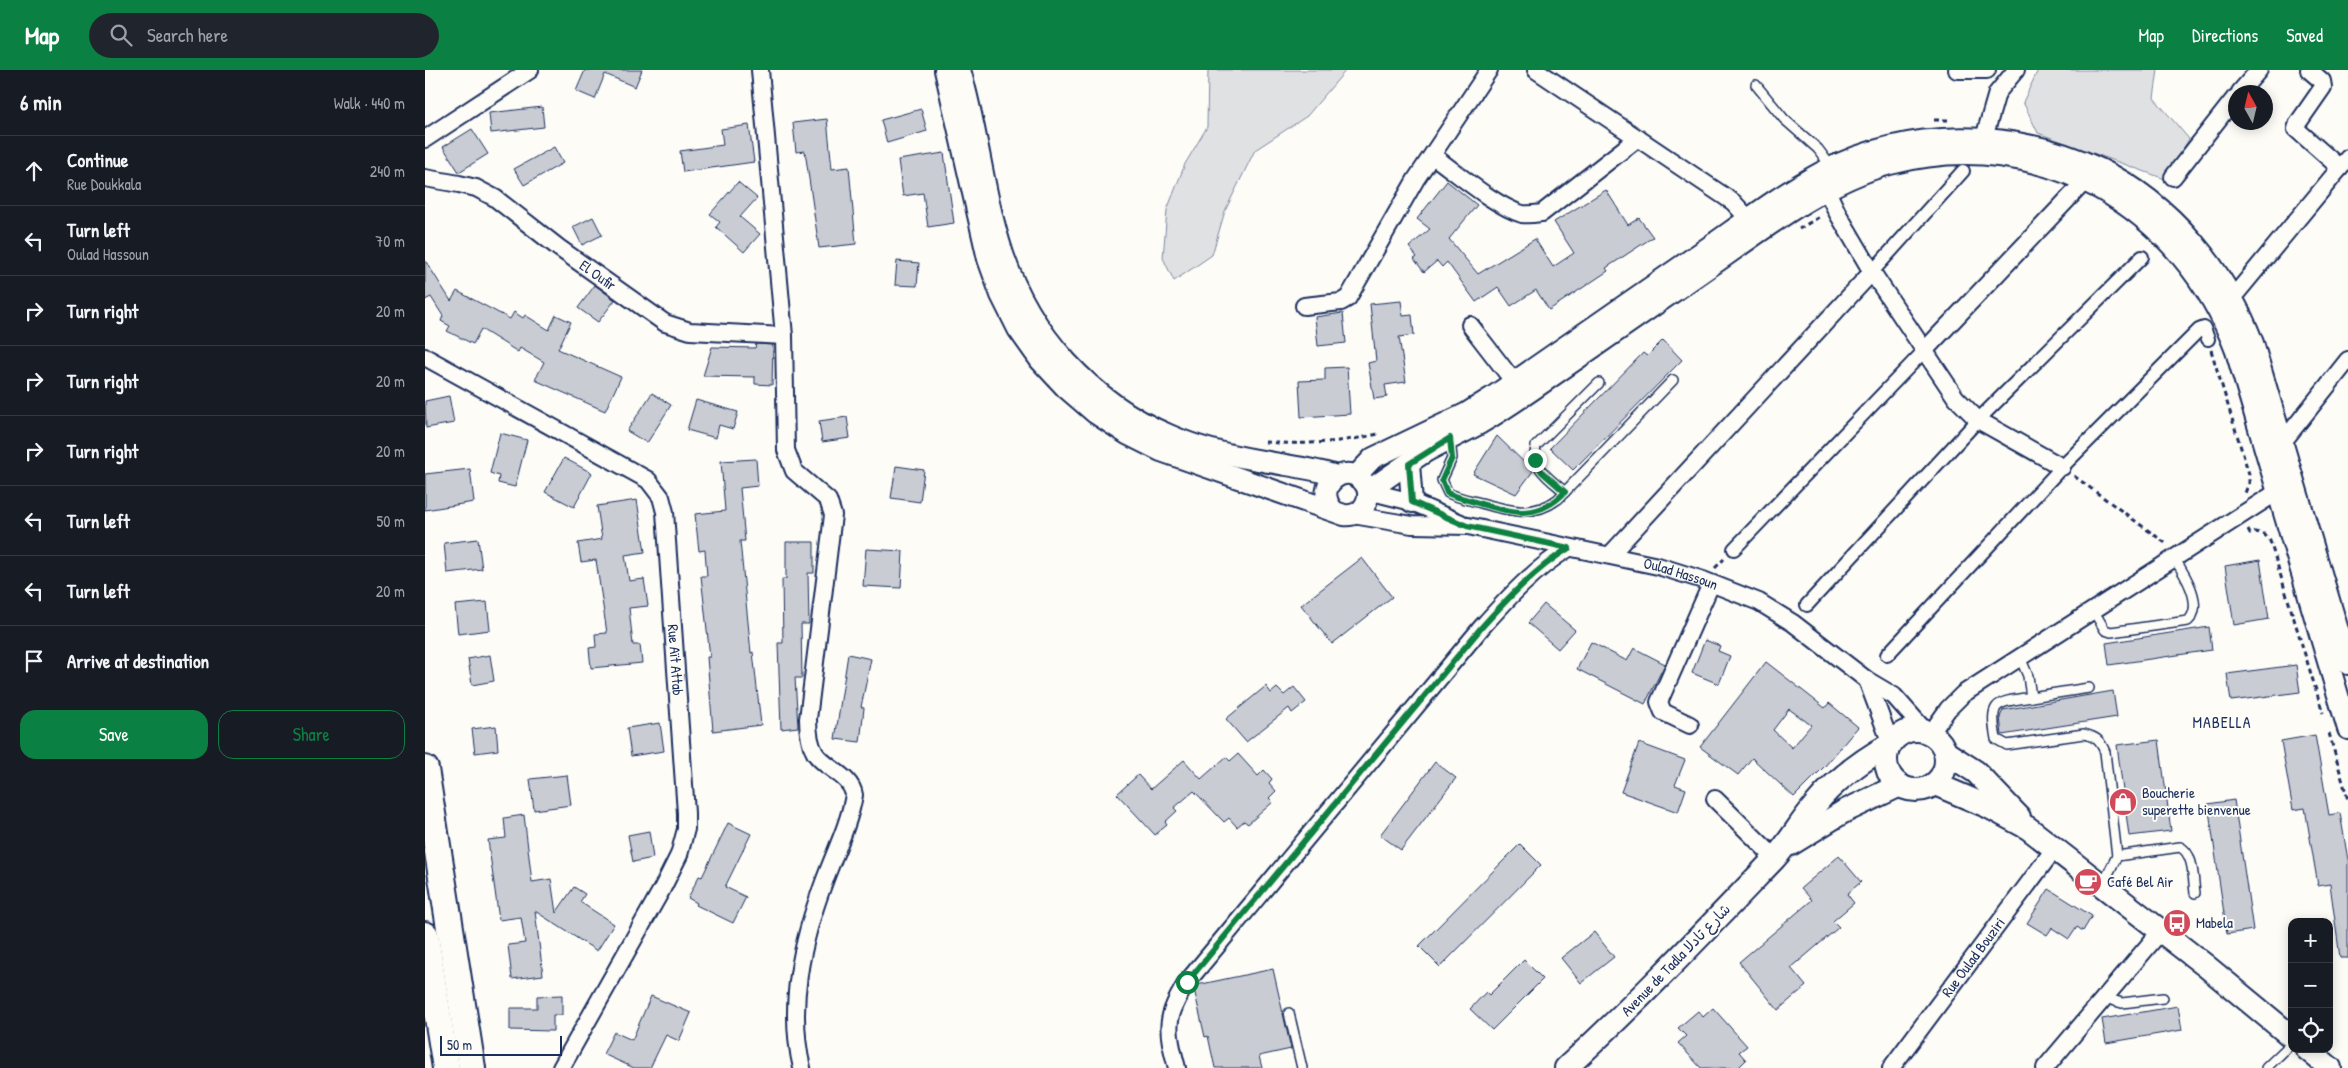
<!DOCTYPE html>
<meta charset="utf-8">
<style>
body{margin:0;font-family:"Patrick Hand","Playpen Sans Arabic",sans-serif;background:#20242c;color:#f1f3f6}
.controls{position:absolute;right:15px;bottom:15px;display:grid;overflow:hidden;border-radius:10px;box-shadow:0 2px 12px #0003}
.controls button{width:45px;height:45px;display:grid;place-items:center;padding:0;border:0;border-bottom:1px solid #363941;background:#171b24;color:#f1f3f6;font:25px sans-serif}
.compass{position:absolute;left:1803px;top:15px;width:45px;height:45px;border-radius:50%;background:#171b24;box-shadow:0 2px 12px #0003;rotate:352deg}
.scale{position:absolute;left:15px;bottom:12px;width:122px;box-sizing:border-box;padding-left:5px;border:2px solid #1b2f5e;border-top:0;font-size:14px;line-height:18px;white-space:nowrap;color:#1b2f5e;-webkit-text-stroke:4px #fdfcf7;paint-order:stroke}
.stop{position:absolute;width:15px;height:15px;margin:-11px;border:4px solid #0b8043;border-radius:50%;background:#fff}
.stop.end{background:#0b8043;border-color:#fff;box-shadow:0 1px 5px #0008}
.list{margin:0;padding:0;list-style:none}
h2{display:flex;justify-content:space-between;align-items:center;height:65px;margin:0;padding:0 20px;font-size:21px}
h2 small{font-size:16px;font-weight:400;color:#9ea1a6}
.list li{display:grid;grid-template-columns:32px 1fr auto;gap:15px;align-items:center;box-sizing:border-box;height:70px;padding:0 20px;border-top:1px solid #363941}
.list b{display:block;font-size:19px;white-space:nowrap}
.list p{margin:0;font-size:16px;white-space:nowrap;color:#9ea1a6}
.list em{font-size:16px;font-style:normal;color:#9ea1a6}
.actions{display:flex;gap:10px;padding:15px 20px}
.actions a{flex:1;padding:11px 0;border:1px solid #0b8043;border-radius:15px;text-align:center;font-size:18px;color:#0b8043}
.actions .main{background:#0b8043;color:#fff}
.icon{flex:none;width:28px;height:28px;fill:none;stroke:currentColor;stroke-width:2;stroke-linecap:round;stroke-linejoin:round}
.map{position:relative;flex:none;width:1923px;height:998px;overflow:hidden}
header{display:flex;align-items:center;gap:30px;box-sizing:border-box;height:70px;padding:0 25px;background:#0b8043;color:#fff}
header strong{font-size:24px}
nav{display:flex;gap:28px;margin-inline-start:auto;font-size:18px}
.search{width:350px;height:45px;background:#20242c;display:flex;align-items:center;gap:12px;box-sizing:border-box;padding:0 18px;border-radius:28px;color:#9ea1a6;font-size:19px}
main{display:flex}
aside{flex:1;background:#171b24}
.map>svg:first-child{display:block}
.green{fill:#e0e1e3;stroke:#7e88a0}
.building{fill:#c9ccd3;stroke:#1b2f5e;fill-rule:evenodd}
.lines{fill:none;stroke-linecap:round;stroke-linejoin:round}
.service-casing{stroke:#1b2f5e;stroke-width:12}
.pedestrian-casing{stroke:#1b2f5e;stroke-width:16}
.minor-casing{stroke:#1b2f5e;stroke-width:20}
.tertiary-casing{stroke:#1b2f5e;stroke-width:24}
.secondary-casing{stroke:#1b2f5e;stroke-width:26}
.primary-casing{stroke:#1b2f5e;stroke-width:30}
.path{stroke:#1b2f5e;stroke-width:3;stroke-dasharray:5 4;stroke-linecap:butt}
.service{stroke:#fdfcf7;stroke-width:9}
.pedestrian{stroke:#fdfcf7;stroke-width:12}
.minor{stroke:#fdfcf7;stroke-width:16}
.tertiary{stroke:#fdfcf7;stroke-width:20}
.secondary{stroke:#fdfcf7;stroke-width:22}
.primary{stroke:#fdfcf7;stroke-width:26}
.route{stroke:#0b8043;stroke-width:6}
.labels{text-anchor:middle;stroke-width:4;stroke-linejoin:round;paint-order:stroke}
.street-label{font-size:15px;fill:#1b2f5e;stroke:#fdfcf7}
.poi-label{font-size:15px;fill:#1b2f5e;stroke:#fdfcf7;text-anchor:start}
.neighbourhood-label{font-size:16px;letter-spacing:1px;fill:#1b2f5e;stroke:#fdfcf7}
</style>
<header>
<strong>Map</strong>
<div class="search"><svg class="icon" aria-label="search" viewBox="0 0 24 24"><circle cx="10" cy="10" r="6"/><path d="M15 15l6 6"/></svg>Search here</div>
<nav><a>Map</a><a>Directions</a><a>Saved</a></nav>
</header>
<main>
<aside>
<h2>6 min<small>Walk · 440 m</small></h2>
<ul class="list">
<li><svg class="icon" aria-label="ahead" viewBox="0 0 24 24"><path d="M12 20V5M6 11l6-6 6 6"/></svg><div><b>Continue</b><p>Rue Doukkala</p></div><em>240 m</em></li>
<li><svg class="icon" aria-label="left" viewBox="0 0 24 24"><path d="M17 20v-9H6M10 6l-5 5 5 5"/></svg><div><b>Turn left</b><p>Oulad Hassoun</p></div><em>70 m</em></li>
<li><svg class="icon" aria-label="right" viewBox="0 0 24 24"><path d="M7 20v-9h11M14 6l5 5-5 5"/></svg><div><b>Turn right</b></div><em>20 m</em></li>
<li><svg class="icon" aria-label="right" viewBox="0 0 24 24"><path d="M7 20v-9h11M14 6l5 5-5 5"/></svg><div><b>Turn right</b></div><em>20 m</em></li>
<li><svg class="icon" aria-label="right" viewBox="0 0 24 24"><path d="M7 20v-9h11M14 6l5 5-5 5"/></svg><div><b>Turn right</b></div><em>20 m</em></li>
<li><svg class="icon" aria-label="left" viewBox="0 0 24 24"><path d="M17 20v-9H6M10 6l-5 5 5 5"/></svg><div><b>Turn left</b></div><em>50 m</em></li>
<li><svg class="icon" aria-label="left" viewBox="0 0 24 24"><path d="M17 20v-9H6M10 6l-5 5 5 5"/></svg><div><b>Turn left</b></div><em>20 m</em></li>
<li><svg class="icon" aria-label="arrive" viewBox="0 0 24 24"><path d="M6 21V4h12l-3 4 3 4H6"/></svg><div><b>Arrive at destination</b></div></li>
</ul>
<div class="actions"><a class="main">Save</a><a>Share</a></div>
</aside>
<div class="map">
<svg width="1923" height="998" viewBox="0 0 1923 998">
<rect width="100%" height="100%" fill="#fdfcf7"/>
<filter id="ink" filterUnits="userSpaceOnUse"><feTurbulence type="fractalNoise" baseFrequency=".02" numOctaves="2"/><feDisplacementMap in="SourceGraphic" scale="10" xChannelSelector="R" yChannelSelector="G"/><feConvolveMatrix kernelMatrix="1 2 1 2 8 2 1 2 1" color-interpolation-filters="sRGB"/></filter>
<g filter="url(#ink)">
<g class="green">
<polygon points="783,0 921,0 882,46 830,80 800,141 787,185 749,211 738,188 742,140 760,94 782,57"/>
<polygon points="1613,0 1733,0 1729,28 1764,69 1740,109 1613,63 1598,32"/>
</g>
<g class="building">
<polygon points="160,0 217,0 210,17 180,4 170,29 151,21"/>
<polygon points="117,37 119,57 66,63 64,43"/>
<polygon points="496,39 502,61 462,73 456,50"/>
<polygon points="402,49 407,99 424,97 431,174 394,178 380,81 371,82 368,53"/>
<polygon points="324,55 329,92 258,102 255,81 298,75 296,59"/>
<polygon points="47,59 63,84 34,102 18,77"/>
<polygon points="129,77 138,93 99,115 89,99"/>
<polygon points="519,83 529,153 503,157 498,123 478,126 473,90"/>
<polygon points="1022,111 1052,135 1024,169 1053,204 1110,169 1128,197 1149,183 1129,152 1181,120 1203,155 1214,148 1228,167 1181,198 1183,201 1124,240 1111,220 1086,236 1073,217 1051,232 1022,192 1017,197 1012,191 999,202 989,189 992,187 984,177 1005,159 992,149"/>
<polygon points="313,112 332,128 315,147 335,164 319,182 291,157 295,152 285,144"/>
<polygon points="168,147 177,165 157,175 148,157"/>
<polygon points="0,190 26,231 32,221 85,249 89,242 98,248 100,245 124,260 131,245 146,252 133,279 196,307 180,341 110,310 119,292 95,278 93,282 56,259 48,274 22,261 25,256 16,251 18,246 6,227 0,230"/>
<polygon points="472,191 494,193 492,216 470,215"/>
<polygon points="170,215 190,230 173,252 153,238"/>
<polygon points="976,231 978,246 987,245 989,265 974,267 981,312 960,315 962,327 949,329 943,293 951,291 945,234"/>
<polygon points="918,243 921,273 893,276 890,247"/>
<polygon points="1238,270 1257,290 1148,400 1125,378 1218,283 1222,286"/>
<polygon points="331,274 348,275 347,315 330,314 330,307 278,306 287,277 330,278"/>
<polygon points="922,297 925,344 876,347 874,311 900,310 900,298"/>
<polygon points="227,323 246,335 222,373 202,361"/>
<polygon points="24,326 29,353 1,358 0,331"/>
<polygon points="271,330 313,342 308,359 294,355 291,368 262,360"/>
<polygon points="422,347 425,368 397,372 394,351"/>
<polygon points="75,363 102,370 90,417 73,413 74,406 65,403"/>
<polygon points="1072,366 1108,401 1091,424 1048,404"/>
<polygon points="139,388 167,403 149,437 120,422"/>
<polygon points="331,389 333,416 315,418 320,471 315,471 326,583 328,582 336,655 288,661 282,587 285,587 276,506 282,506 280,480 274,481 270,444 300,441 296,391"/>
<polygon points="471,396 499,400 495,432 466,428"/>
<polygon points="45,399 49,432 0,440 0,404"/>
<polygon points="212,430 220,482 200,485 204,511 219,509 223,536 204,538 208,575 215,575 217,593 166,598 164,578 171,577 170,564 182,563 171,490 156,492 153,473 177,469 172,436"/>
<polygon points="53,469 57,499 22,503 19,473"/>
<polygon points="361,472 389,472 389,503 383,503 384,554 376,554 377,608 370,608 373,657 356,659 353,573 358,573 357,509 361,509"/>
<polygon points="441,479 478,481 476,518 438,516"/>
<polygon points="937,488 967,527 907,574 876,535"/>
<polygon points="1835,490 1844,549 1809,555 1800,496"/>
<polygon points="62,532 65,560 33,564 30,535"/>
<polygon points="1119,534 1150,560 1133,579 1103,553"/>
<polygon points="1784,557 1787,580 1684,595 1681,573"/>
<polygon points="1280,570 1295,576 1293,581 1305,586 1294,614 1267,603"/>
<polygon points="1166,572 1202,591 1209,578 1240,594 1220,634 1152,599"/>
<polygon points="423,584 446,589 436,637 439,638 435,672 410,669"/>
<polygon points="65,585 69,611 47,615 43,589"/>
<path d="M 1341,592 L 1400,638 L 1404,633 L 1433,657 L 1400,696 L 1369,727 L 1327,688 L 1313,705 L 1275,677 ZM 1364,639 L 1386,655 L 1367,678 L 1348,660 Z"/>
<polygon points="1871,595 1875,622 1806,631 1802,604"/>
<polygon points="841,616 846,623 852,618 859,625 869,617 881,632 867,643 864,638 821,672 801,649"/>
<polygon points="1688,621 1692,647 1577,665 1575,647 1578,640"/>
<polygon points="235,653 239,681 206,686 202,658"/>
<polygon points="71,656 73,680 50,683 47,659"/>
<polygon points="1890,665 1904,745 1915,743 1923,790 1923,888 1915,888 1905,814 1893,816 1880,738 1868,740 1856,671"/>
<polygon points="1734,670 1746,761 1704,766 1692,675"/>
<polygon points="1214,673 1260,690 1250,715 1261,719 1253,742 1196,722"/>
<polygon points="813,684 833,706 839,700 847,709 844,713 851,721 844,728 848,732 823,754 819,751 812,757 804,748 799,752 769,721 749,738 752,741 740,752 742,755 730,765 692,724 713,705 726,719 759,690 776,709 801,687 805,691"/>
<polygon points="1010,692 1031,708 976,780 955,765"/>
<polygon points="142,705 146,735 109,740 105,709"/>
<polygon points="1809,730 1828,860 1802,864 1783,734"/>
<polygon points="99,745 107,812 126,809 131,843 149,817 160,824 155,832 189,854 172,881 110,841 118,905 87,909 83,875 100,873 96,847 74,850 63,770 81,768 79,748"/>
<polygon points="303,753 326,764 300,817 321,827 308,853 271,835 272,833 263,828 274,806 277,807"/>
<polygon points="224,761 228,788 208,792 203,765"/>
<polygon points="1095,774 1116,795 1015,897 994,876"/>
<polygon points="1414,786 1436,812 1422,824 1429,833 1408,851 1414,857 1366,898 1381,916 1353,940 1314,892 1387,830 1376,818"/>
<polygon points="1624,819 1667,846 1658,861 1652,857 1644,869 1627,858 1622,865 1602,853"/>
<polygon points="1169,862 1189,887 1156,913 1136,888"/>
<polygon points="1099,890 1118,909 1067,960 1045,939 1061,922 1064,925"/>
<polygon points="848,899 866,979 834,986 837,998 790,998 783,966 780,967 769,919 772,915"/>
<polygon points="137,925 137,945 128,945 128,961 85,960 85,938 112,938 112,926"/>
<polygon points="226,926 266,943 254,971 241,965 225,998 209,998 178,984 189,962 207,970"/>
<polygon points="1753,936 1757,960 1681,973 1677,949"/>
<polygon points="1288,938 1322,976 1314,982 1321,990 1313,998 1276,998 1253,973 1261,966 1253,958 1273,941 1278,947"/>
</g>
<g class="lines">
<defs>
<g id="service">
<polyline points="1331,15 1359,49 1393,79 1407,98"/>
<path d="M 1025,368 L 1027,388 L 1017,410 L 1023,423 C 1033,428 1045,430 1056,433 C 1084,441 1108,448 1133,429 L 1248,310"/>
<path d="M 1140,422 C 1125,409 1106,398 1111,376 L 1174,313"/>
<path d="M 1668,540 L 1680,560 L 1686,562 L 1763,551 C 1780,535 1759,503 1749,488"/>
<path d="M 1595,587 L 1603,606 L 1606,627 C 1571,633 1564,630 1571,669 L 1582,675 L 1659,664 C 1671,667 1675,670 1680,682 L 1692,786 L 1677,816"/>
<polyline points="1606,627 1664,618"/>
<path d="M 1692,786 L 1755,777 C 1769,783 1768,809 1770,823"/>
<polyline points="1680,928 1697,933 1738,928"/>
<polyline points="864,943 877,998"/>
<polyline points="1841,998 1867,973"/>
</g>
<g id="pedestrian">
<polyline points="1447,202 1538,101"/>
<polyline points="1309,479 1499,281"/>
<polyline points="1382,535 1553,350 1717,187"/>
<polyline points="1462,585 1637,397 1774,260 1779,258 1783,269"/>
</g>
<g id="minor">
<path d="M 335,0 L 359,266 L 361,380 L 369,401 L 403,430 L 408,445 L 383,649 C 383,661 384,673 390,683 C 400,699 426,705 429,725 C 424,755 409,784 399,812 C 377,871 362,935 377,998"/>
<polyline points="1111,0 1308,132 1332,158"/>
<polyline points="1532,0 1562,0"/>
<polyline points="1884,0 1897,11 1898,17 1873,53 1871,59 1915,98"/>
<polyline points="1815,22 1834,0"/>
<polyline points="0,69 105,0"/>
<polyline points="1558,82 1559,68 1572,23 1591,0"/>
<path d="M 1008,86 C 1032,103 1070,136 1097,144 C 1104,145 1110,144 1117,143 L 1213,68"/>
<polyline points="1748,107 1810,28"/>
<path id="s1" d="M 0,108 L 34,114 L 51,118 L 70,128 L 134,178 L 240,253 L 265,261 L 359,266"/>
<polyline points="1396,108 1413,144 1447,202 1531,328 1553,350 1637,397"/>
<polyline points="879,236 916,232 923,228 991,109 1064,0"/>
<polyline points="1800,237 1923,88"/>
<polyline points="1045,255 1089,312"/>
<polyline points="1499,281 1660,111"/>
<path id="s2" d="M 0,287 L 223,410 L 236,427 L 240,442 L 261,743 L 261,759 L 254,785 L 237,819 L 136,998"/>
<polyline points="1857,373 1923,290"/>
<polyline points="943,421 987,432 1036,453"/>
<path id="s3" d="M 928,445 L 987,455 L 1043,456 L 1233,496 L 1278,510 L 1334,532 L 1368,553 L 1442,610 L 1469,626 L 1501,662"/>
<polyline points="1185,485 1447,202"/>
<polyline points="1442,610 1466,674"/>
<polyline points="1265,655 1238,642 1234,632 1286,514"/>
<polyline points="1506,663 1523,639 1538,624 1863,415"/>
<polyline points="1290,729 1350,788"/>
<path d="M 752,998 C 741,957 740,948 762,912 L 1056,558 C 1082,529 1110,498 1144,478"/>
<path id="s4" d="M 1466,998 L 1630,778"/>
<polyline points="1620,998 1735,862"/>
</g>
<g id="tertiary">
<path d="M 520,0 L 563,189 L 576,225 L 593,259 L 615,290 L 641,318 L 670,343 L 702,364 L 736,381 L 919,445 C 928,446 937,442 941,433 C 944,427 944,420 940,414 C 924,389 886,415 908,440"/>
<path d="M 535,0 C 553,60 558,124 578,184 C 605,264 666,332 744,365 C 773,378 807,386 838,391 C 864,396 887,398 912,406"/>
<polyline points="984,394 987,432"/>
<path d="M 931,406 L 948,388 L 1042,343 L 1066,328 C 1132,282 1198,236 1265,190 C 1308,161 1352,126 1397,102 C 1484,57 1587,58 1675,99 C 1747,134 1800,200 1828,273 L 1923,594"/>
<path d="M 943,421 C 962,408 981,394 1000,382 C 1018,372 1038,363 1056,353 C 1090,333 1121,310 1153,288 C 1202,254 1251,220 1300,186 C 1349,151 1407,109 1465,94 C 1617,54 1757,138 1811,281 L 1923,659"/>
</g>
<g id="secondary">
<circle cx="1491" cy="690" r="30"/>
<polyline points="1520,682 1551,702 1594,747"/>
<polyline points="1510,714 1564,737 1603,758 1781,896 1867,967"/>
<polyline points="1366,774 1418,742 1475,715"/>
<polyline points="1882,979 1905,998"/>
<path d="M 1141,998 C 1213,932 1281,860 1349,789 C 1365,772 1375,752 1390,735 C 1411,709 1437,690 1466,674"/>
</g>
<g id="primary">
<polyline points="0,699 47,998"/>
<polyline points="0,865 21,998"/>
</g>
</defs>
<use href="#service" class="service-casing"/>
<use href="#pedestrian" class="pedestrian-casing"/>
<use href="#minor" class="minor-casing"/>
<use href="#tertiary" class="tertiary-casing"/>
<use href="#secondary" class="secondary-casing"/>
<use href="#primary" class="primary-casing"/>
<g class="path">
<polyline points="1509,50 1523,50"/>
<polyline points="1374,159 1394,147"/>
<polyline points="1786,280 1824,404 1824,413 1820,423"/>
<path d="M 840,372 C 877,375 916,373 953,364"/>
<polyline points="1649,406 1743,475"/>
<polyline points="1823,460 1825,464 1830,462 1839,464 1845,471 1898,643"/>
<polyline points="1290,498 1299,489"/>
<polyline points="1904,663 1923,730"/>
</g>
<use href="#service" class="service"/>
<use href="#pedestrian" class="pedestrian"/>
<use href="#minor" class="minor"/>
<use href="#tertiary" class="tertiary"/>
<use href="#secondary" class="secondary"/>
<use href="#primary" class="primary"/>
</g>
</g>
<g class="lines" filter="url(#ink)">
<path class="route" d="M 762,912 L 1056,558 C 1082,529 1110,499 1144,478 L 1042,456 L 987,432 L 984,394 L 1025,368 L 1027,388 L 1017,410 L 1022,423 C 1033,428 1045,430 1056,434 C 1089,443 1113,450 1140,422 L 1117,402 L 1110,390"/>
</g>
<defs>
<symbol id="shop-disc" viewBox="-11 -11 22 22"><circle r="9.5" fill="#d1495b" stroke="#fdfcf7"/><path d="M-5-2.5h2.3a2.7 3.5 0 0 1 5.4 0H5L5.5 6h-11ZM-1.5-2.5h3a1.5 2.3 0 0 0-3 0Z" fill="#fff"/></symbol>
<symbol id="cafe-disc" viewBox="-11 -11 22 22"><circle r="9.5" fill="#d1495b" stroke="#fdfcf7"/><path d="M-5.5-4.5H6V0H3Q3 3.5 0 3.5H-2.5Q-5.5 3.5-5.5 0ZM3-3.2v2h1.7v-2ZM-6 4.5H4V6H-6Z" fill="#fff"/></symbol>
<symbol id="bus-disc" viewBox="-11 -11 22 22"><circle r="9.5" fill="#d1495b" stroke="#fdfcf7"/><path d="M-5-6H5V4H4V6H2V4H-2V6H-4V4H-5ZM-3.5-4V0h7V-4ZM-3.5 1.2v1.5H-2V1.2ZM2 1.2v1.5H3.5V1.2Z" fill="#fff"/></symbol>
</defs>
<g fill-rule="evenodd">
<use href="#shop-disc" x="1682" y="716" width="32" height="32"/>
<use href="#cafe-disc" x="1647" y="796" width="32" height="32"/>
<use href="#bus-disc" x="1736" y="837" width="32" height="32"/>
</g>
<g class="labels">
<g class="street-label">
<text dy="5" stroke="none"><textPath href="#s1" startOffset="202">El Oufir</textPath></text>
<text dy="5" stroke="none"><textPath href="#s3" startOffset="334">Oulad Hassoun</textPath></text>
<text dy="5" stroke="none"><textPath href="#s2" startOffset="440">Rue Aït Attab</textPath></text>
<text dy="5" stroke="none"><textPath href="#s4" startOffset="138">Rue Oulad Bouziri</textPath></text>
<text transform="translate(1251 890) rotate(-46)" y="5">Avenue de Tadla شارع تادلا</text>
</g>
<g class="poi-label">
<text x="1717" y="728">Boucherie<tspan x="1717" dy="17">superette bienvenue</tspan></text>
<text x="1682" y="817">Café Bel Air</text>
<text x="1771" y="858">Mabela</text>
</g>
<g class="neighbourhood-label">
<text x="1797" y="658">MABELLA</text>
</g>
</g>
</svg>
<div class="controls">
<button>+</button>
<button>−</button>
<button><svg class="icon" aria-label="locate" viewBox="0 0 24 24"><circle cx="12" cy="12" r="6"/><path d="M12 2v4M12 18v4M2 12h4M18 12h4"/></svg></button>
</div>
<svg class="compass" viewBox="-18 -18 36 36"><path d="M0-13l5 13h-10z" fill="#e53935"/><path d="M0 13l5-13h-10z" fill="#9ea1a6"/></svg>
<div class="scale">50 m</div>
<div class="stop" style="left:762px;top:912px"></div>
<div class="stop end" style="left:1110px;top:390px"></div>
</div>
</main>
